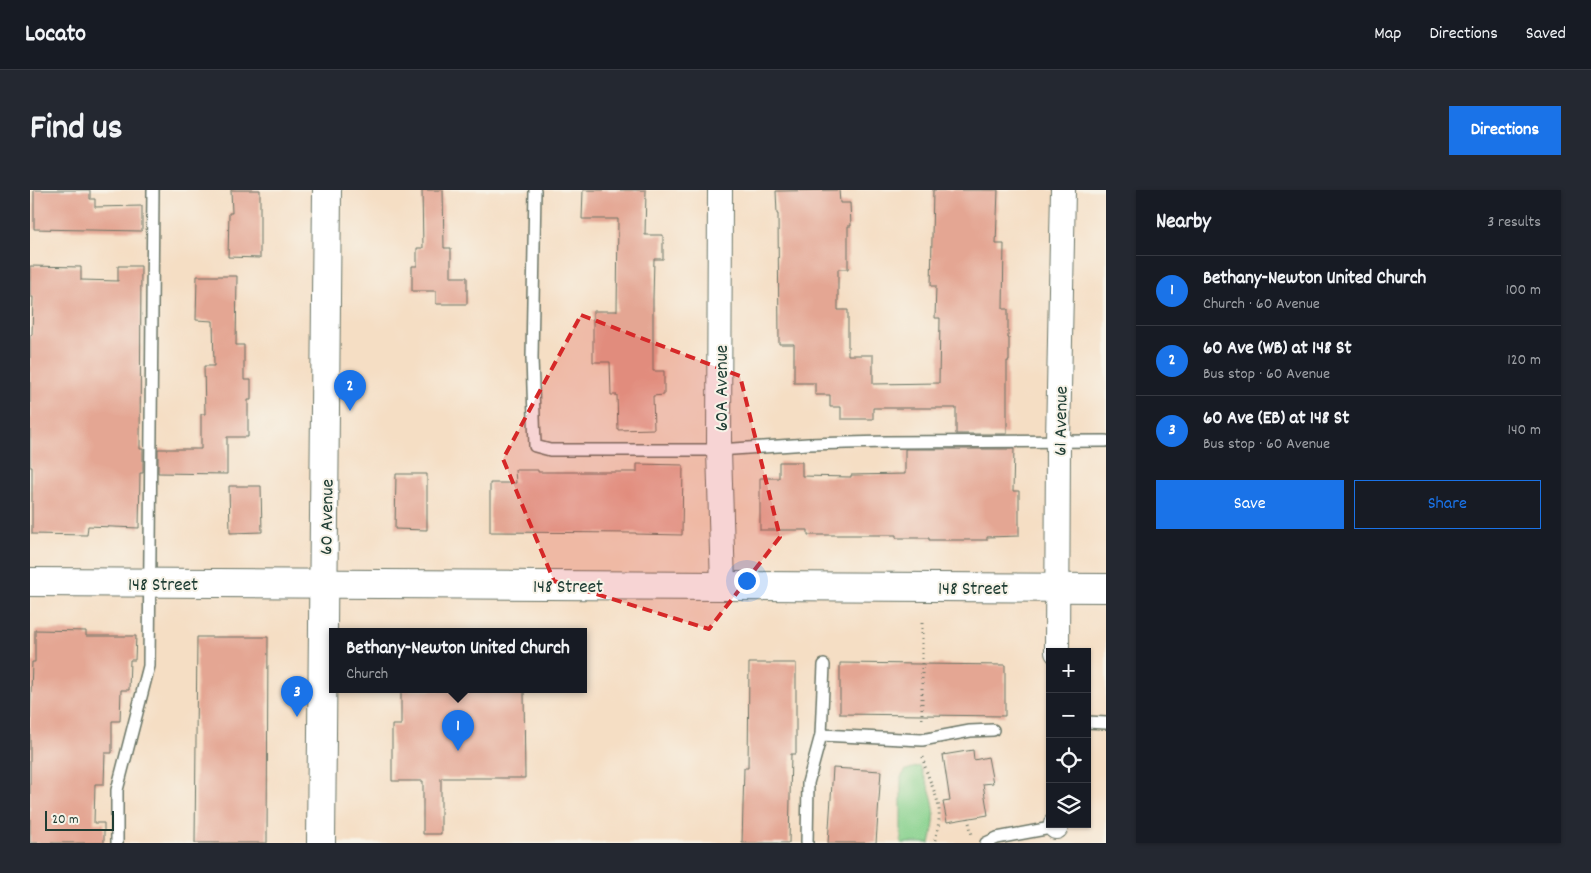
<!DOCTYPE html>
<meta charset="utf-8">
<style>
body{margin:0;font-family:Dekko,sans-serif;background:#242831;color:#f1f3f6}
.controls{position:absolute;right:15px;bottom:15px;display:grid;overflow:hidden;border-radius:0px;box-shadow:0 1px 4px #0004}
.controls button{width:45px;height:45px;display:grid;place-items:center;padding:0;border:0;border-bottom:1px solid #363941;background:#171b24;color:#f1f3f6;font:25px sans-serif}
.scale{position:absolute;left:15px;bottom:12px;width:69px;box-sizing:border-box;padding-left:5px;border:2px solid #1f3d34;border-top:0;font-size:14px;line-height:18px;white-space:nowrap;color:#1f3d34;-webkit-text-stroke:4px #f7f3e8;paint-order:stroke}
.you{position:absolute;left:716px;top:390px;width:18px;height:18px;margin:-12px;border:4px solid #fff;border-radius:50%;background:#1a73e8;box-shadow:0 0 0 8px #1a73e833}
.badge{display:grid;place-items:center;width:32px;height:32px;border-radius:50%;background:#1a73e8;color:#fff;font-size:16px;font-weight:700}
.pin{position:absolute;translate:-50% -41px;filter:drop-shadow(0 1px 2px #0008)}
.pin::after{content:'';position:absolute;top:26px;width:18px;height:15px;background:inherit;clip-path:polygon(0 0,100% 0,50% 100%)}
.popup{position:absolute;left:299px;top:438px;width:258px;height:65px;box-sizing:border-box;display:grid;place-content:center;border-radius:0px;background:#171b24;filter:drop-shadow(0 1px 4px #0005);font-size:16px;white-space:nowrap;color:#9ea1a6}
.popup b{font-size:19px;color:#f1f3f6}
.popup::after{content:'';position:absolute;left:50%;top:100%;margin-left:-10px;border:10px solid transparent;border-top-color:#171b24}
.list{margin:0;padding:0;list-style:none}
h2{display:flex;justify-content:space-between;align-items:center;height:65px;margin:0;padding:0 20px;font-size:21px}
h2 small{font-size:16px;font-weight:400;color:#9ea1a6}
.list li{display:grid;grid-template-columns:32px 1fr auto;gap:15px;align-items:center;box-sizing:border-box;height:70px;padding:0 20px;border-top:1px solid #363941}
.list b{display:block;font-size:19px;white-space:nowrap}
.list p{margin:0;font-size:16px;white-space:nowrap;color:#9ea1a6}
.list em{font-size:16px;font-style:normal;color:#9ea1a6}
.actions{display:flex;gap:10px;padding:15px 20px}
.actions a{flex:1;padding:11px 0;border:1px solid #1a73e8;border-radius:0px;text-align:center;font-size:18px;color:#1a73e8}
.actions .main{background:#1a73e8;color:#fff}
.icon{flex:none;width:28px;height:28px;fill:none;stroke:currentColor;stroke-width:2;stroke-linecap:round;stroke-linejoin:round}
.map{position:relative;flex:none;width:1076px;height:653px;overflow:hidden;border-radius:0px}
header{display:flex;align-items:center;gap:30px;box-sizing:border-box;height:70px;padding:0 25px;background:#171b24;border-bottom:1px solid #363941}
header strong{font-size:24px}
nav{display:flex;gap:28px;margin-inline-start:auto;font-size:18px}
.intro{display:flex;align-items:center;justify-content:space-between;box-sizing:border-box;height:120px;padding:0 30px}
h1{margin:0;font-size:35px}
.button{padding:12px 22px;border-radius:0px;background:#1a73e8;color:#fff;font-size:18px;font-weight:700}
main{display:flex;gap:30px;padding:0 30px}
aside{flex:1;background:#171b24;border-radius:0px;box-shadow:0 1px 4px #0004}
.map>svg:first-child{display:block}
.green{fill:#87d18d;stroke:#538760}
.building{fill:#e4a693}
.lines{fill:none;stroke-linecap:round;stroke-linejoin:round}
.service-casing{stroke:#6a7566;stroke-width:14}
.minor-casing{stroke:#6a7566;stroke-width:26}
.tertiary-casing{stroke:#6a7566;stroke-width:30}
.secondary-casing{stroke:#6a7566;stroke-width:30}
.path{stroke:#6a7566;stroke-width:3;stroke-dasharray:1 4;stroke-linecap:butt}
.service{stroke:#fff;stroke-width:11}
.minor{stroke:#fff;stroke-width:24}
.tertiary{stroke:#fff;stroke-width:28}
.secondary{stroke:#fff;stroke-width:28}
.marked{fill:#d62828;fill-opacity:0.2;stroke:#d62828;stroke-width:4;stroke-dasharray:10 6;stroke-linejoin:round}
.labels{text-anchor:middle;stroke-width:4;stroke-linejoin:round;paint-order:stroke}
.street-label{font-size:19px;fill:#1f3d34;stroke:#f7f3e8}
</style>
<header>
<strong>Locato</strong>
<nav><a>Map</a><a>Directions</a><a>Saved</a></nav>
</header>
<div class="intro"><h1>Find us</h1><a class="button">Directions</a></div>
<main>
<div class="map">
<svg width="1076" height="653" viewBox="0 0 1076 653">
<rect width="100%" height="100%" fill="#f7f3e8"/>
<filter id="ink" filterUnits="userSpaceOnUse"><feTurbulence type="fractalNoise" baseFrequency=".02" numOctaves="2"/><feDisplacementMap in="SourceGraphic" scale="10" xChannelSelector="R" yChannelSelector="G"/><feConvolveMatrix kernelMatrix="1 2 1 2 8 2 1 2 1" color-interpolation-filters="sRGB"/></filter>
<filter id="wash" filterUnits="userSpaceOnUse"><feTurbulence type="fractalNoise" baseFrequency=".0096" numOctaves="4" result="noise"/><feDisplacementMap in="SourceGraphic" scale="20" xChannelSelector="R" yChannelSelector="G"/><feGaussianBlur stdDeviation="1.12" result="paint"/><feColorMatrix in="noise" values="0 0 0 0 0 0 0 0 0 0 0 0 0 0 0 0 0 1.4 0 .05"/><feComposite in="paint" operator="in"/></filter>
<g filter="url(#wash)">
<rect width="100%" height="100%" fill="#f5dec4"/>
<path class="green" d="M 890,576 C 903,607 909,619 900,653 L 871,653 L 871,587 L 876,580 Z"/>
<g id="blocks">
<g class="building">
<polygon points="4,0 60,0 60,9 65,9 65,17 112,16 112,41 4,39"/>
<polygon points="201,0 230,0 230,68 198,67 199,23 202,23"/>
<polygon points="392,0 413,0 414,58 421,58 421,87 437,87 437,114 406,114 406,101 382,101 382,76 387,76 387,58 393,58"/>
<polygon points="553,0 616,0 615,45 633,45 633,69 624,69 623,108 623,181 634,181 634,205 623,206 624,239 588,240 587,205 581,205 580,172 563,172 563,121 587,121 588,29 552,29"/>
<polygon points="809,0 810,13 820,13 821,36 818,36 818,79 808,79 808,120 818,120 818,165 843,165 843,194 909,193 910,128 905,128 906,96 901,96 903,0 968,0 966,54 974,54 973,119 978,119 978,148 979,148 979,171 977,171 977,244 926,244 926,218 843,218 843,229 811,229 811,217 800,217 800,205 785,205 785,193 764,193 764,154 749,154 748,24 747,24 746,1"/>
<polygon points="0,76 51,77 51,90 88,91 88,76 111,76 110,259 113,259 113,283 110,283 109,338 58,336 57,345 2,344 2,277 0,277 0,145 2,145 3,107 0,107"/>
<polygon points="167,86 207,86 206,155 214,155 214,190 221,190 221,210 218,210 218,247 197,247 197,284 128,283 128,259 171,259 171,224 175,224 174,176 184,176 183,131 166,130"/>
<polygon points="875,259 984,259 983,301 989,301 989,346 957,347 957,350 899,350 899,348 866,348 866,345 778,345 778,340 730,340 730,288 749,288 749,272 772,272 772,286 821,287 821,285 875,284"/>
<polygon points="607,274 653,275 652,345 606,344 606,343 460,342 460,293 486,293 485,280 508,280 508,282 607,282"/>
<polygon points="366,284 397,284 397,340 365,339"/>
<polygon points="199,296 231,296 232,342 200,343"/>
<polygon points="5,440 56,441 56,446 106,446 105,470 100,470 99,500 91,500 90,531 82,531 82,563 75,563 74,594 65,594 64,633 74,633 74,653 0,653 0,534 2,472 5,472"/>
<polygon points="167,447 238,447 237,653 165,653"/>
<polygon points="719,473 766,473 766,564 761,564 759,653 712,653 714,578 718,578"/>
<polygon points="810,473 975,475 975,526 810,524"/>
<polygon points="371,500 494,501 495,588 411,588 411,644 393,644 393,591 362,591 362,535 371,535"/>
<polygon points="943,560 944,570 958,567 963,593 953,594 958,625 917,632 913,612 920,611 913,565"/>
<polygon points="803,578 851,581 846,653 798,653"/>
</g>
</g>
</g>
<g filter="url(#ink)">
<use href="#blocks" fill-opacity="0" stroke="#6a7566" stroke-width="1"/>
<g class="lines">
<defs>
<g id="service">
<polyline points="505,0 502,168 505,256 520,260 689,260 778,254 856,252 1076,251"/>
<polyline points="1057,532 1076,533"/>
<polyline points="791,545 892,550 940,541 963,540"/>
<polyline points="87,653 87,600 119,476 123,0"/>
<polyline points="777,653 778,593 791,545 794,475"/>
<polyline points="956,653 967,648 1026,637"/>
</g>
<g id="minor">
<polyline points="690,0 689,260 693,396"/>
<polyline points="1027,462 1028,250 1033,0"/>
<polyline points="1026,637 1026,634"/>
</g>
<polyline id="tertiary" points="291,653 297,0"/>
<polyline id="secondary" points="0,392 1076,398"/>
</defs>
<use href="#service" class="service-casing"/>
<use href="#minor" class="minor-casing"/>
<use href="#tertiary" class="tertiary-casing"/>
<use href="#secondary" class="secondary-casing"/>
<g class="path">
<polyline points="892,433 892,533"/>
<path d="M 893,567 C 895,583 904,597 908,613 C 911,626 908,640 904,653"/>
<polyline points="938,628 942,645"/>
</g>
<use href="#service" class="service"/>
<use href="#minor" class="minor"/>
<use href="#tertiary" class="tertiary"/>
<use href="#secondary" class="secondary"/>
</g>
</g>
<path class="marked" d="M 551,125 L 710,186 L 750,347 L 679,439 L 524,391 L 473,269 Z"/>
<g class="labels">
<g class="street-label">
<text transform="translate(690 198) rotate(-90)" y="7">60A Avenue</text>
<text transform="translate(1029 231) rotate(-89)" y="7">61 Avenue</text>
<text transform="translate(295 327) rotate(-89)" y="7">60 Avenue</text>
<text x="133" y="400">148 Street</text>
<text x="538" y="402">148 Street</text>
<text x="943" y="404">148 Street</text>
</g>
</g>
</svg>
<div class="controls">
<button>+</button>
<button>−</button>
<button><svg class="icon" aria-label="locate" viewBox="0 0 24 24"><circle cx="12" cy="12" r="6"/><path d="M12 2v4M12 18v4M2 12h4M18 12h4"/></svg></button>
<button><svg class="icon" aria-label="layers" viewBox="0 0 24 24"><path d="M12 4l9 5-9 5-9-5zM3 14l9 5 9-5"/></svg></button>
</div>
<div class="scale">20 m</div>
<div class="you"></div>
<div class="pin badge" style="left:428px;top:561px">1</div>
<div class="popup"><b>Bethany-Newton United Church</b>Church</div>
<div class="pin badge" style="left:320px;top:221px">2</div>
<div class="pin badge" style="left:267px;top:527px">3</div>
</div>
<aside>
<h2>Nearby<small>3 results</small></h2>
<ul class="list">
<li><span class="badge">1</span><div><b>Bethany-Newton United Church</b><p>Church · 60 Avenue</p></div><em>100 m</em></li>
<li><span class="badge">2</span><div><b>60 Ave (WB) at 148 St</b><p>Bus stop · 60 Avenue</p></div><em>120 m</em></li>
<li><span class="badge">3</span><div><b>60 Ave (EB) at 148 St</b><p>Bus stop · 60 Avenue</p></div><em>140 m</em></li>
</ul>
<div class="actions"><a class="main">Save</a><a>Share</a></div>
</aside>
</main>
